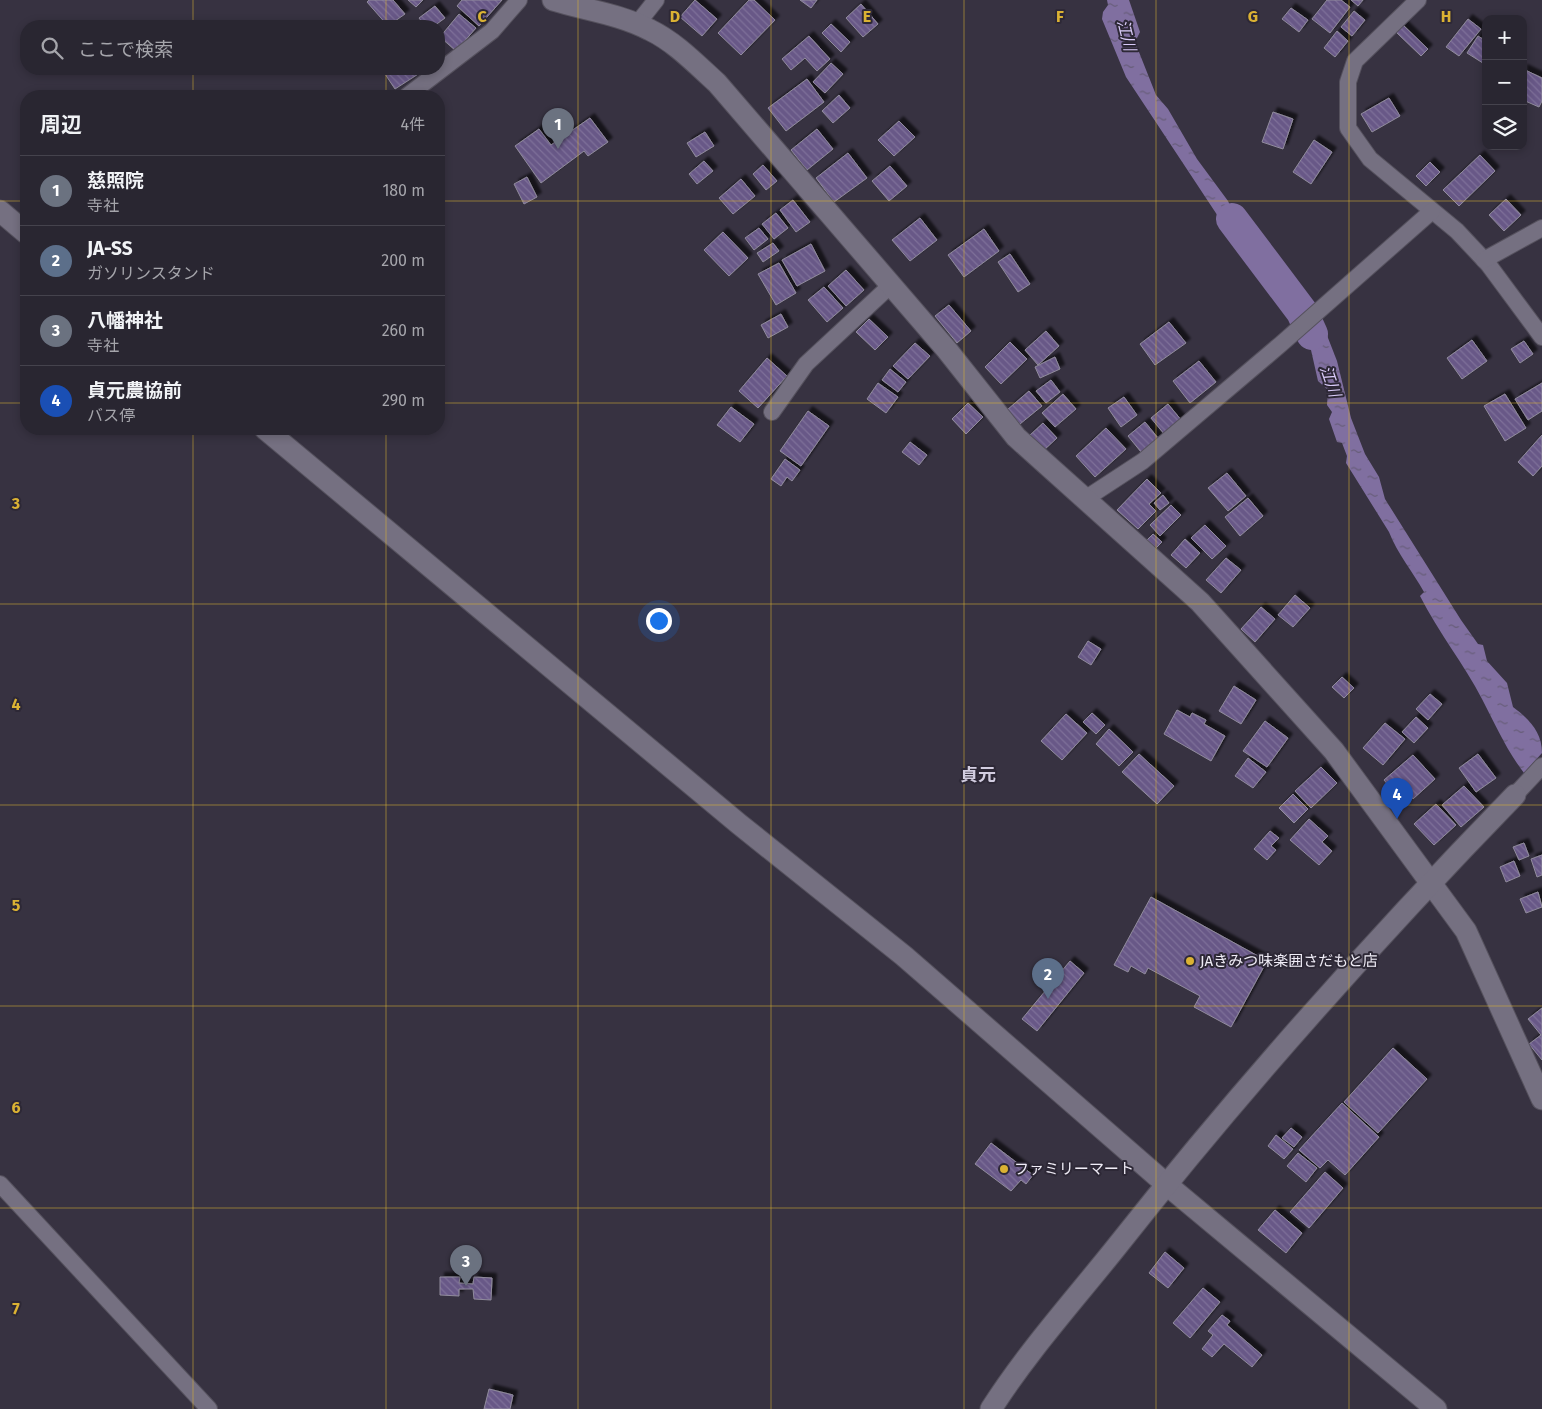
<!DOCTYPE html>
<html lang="ja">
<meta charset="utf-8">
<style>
body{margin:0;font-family:"Fira Sans","Noto Sans JP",sans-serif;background:#312e39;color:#f1f3f6}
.controls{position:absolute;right:15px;top:15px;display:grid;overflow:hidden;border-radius:10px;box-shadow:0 2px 8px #0003}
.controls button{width:45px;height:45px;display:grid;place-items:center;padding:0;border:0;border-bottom:1px solid #45434d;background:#292631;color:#f1f3f6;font:25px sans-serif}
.you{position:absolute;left:658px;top:620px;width:18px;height:18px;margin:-12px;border:4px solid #fff;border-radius:50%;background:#1a73e8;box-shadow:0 0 0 8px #1a73e833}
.badge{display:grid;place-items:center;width:32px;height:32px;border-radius:50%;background:#dbb233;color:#fff;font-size:16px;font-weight:700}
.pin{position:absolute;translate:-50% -41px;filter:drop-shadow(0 1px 2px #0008)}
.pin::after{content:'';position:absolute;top:26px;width:18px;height:15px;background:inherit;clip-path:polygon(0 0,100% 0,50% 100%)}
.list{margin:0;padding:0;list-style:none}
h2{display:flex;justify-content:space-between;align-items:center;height:65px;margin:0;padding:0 20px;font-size:21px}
h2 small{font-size:16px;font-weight:400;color:#a5a5ab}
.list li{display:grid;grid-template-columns:32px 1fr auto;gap:15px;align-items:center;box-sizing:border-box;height:70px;padding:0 20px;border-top:1px solid #45434d}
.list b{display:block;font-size:19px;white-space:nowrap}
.list p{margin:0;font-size:16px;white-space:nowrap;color:#a5a5ab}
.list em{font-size:16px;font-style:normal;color:#a5a5ab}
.icon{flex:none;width:28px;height:28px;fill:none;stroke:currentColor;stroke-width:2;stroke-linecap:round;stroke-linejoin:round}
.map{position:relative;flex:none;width:1542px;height:1409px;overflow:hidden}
.search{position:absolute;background:#292631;box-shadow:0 2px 8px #0003;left:20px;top:20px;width:425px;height:55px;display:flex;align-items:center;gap:12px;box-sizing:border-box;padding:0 18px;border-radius:20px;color:#a5a5ab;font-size:19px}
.panel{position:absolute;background:#292631;box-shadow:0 2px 8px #0003;left:20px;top:90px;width:425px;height:345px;border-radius:20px}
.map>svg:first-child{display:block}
.water{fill:url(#water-ripples)}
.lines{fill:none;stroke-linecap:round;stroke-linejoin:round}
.river{stroke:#806fa0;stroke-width:32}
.building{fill:url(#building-back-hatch);stroke:#918c9d;filter:url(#shadow)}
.minor-casing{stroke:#55515d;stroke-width:18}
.tertiary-casing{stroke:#55515d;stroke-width:23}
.minor{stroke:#757081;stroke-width:16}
.tertiary{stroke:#757081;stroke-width:21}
.grid{fill:none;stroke:#dbb233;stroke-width:1;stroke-opacity:0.55}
.poi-dot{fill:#dbb233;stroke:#2d2836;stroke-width:2}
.labels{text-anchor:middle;stroke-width:4;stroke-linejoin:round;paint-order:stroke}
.poi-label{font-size:15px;fill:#f0edf7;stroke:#2d2836;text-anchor:start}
.water-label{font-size:16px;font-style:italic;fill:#d9cbf8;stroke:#2d2836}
.quarter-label{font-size:18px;font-weight:bold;fill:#d2cde0;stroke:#2d2836}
.grid-label{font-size:16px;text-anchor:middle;font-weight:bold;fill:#dbb233;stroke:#2d2836;stroke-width:4;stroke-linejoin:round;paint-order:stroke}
</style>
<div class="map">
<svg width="1542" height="1409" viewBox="0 0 1542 1409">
<defs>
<pattern id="water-ripples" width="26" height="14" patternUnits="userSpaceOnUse" patternTransform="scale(1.25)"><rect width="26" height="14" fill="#806fa0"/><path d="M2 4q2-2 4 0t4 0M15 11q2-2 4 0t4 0" fill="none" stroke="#675d79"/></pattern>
<pattern id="building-back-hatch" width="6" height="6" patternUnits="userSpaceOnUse" patternTransform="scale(1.25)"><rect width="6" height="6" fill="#685887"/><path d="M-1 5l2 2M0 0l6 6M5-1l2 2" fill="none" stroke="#7e7099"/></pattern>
<filter id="shadow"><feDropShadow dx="4.5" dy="-4.5" stdDeviation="1" flood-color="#0009"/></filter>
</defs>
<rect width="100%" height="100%" fill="#373241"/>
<g class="water">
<polygon points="1107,0 1129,0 1140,32 1135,42 1156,95 1168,109 1197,159 1228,201 1235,216 1259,250 1258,255 1248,257 1237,245 1126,77 1102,19 1103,12 1108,5"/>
<polygon points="1290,297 1300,297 1311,310 1300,319 1288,302"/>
<path d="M 1321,320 L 1337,361 L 1351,418 L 1365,454 L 1379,477 L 1385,499 L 1461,620 L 1478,644 L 1483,645 L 1487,661 L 1507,683 L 1513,707 C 1529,719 1542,732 1542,753 L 1524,773 C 1507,751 1495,724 1482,699 C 1464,664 1438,632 1420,596 L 1424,592 C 1413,572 1397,553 1389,532 L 1346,463 L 1347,456 L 1342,443 L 1337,442 L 1329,419 L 1332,412 L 1327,405 L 1328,390 L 1318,381 L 1311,350 L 1300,338 Z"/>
</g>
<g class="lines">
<polyline class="river" points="1232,219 1302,312 1312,334"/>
</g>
<g class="building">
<polygon points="369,0 393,0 405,14 388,26 367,2"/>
<polygon points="408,0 423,0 416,7"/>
<polygon points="462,0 502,0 479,26 457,6"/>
<polygon points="695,0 717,19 702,36 680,17"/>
<polygon points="749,0 754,0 775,20 741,55 718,33"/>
<polygon points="800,0 817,0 811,8"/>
<polygon points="1327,0 1341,0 1350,7 1330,33 1312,19"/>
<polygon points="1351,0 1363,0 1358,6"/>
<polygon points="861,4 878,24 863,37 846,18"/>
<polygon points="435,6 445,18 434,26 425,26 419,18"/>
<polygon points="1291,8 1308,20 1299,32 1282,19"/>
<polygon points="1354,11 1365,20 1352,36 1341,27"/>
<polygon points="459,14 476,28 456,51 440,37"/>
<polygon points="1468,19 1481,29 1459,56 1446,47"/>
<polygon points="831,24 850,42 841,52 822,33"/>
<polygon points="1403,25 1428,49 1421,56 1396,32"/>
<polygon points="1337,31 1348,41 1335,57 1324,48"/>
<polygon points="809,36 830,59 817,71 805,58 791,70 782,59"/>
<polygon points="1478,36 1486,41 1486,65 1467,53"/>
<polygon points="831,63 843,74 825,93 813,82"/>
<polygon points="387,69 426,69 395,89 383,71"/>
<polygon points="1523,69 1542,78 1542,101 1539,107 1523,100"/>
<polygon points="807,79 824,102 786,131 768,108"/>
<polygon points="839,95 850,108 833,123 822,111"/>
<polygon points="1389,98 1400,116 1372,132 1361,114"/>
<polygon points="1273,112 1293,119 1283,149 1262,142"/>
<polygon points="590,118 608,142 588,156 584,151 541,183 515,146 539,129 551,145"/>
<polygon points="899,121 915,137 894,156 878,140"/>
<polygon points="817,129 833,149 807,170 791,150"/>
<polygon points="705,132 714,146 696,157 687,143"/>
<polygon points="1314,140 1332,152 1311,184 1293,172"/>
<polygon points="848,153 867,178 834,202 816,178"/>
<polygon points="1480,155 1495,171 1459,206 1443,190"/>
<polygon points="704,161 713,171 697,184 689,174"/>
<polygon points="1430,162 1440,172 1426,186 1416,176"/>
<polygon points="763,165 777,181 766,190 753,174"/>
<polygon points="890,166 907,186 889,201 872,181"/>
<polygon points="527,177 537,197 524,204 514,184"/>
<polygon points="741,179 755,196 733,214 719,198"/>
<polygon points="1506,199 1521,215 1504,231 1489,215"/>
<polygon points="793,200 810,222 796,232 780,210"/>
<polygon points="776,213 788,228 774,239 762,224"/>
<polygon points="920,218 937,240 910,261 892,240"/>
<polygon points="759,228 768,239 754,250 745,238"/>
<polygon points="984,229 999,251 964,277 948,255"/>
<polygon points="723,232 748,258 729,276 704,250"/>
<polygon points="773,243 779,251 763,262 757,253"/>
<polygon points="811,244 825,271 797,286 782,260"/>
<polygon points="1010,254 1030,284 1018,292 998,262"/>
<polygon points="779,263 796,293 776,305 758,274"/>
<polygon points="846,270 864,290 846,306 828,286"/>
<polygon points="824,287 843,308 827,322 808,300"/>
<polygon points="949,305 971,331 957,343 935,316"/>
<polygon points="781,314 788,327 768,338 761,325"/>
<polygon points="869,319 888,337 875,350 856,332"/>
<polygon points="1169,322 1186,343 1155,365 1140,344"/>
<polygon points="1046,331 1059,346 1038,365 1025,350"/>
<polygon points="1472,340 1487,361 1462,379 1447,358"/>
<polygon points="1524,341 1533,354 1520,363 1511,349"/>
<polygon points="1010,342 1027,359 1001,384 985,367"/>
<polygon points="915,343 930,356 908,379 893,366"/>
<polygon points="1055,357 1060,369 1040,378 1035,367"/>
<polygon points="767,358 787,376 758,408 739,391"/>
<polygon points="1199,361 1216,382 1190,403 1173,381"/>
<polygon points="890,369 906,382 898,392 882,380"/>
<polygon points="1051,380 1060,392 1046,403 1036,391"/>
<polygon points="878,383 898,397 886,413 867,399"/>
<polygon points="1542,383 1542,411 1528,420 1515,399"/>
<polygon points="1029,391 1042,406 1020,424 1007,410"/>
<polygon points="1063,394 1076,409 1055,427 1042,413"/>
<polygon points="1505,394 1526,428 1505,441 1484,406"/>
<polygon points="1124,397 1137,415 1121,427 1108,408"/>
<polygon points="968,403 983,417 966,434 952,419"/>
<polygon points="1168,404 1182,421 1165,435 1151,418"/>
<polygon points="731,407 754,424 740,442 717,425"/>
<polygon points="808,411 829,426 801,466 780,451"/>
<polygon points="1145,422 1158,438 1141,452 1128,436"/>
<polygon points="1043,423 1057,438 1043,451 1029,436"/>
<polygon points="1106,428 1126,449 1095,477 1076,456"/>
<polygon points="1542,435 1542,466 1533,476 1518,462"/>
<polygon points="910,442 927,455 919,465 902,452"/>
<polygon points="785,459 800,470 792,481 787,477 781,486 771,479"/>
<polygon points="1227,473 1246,496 1228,511 1208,488"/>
<polygon points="1147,479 1161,493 1149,504 1156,511 1138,529 1117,510"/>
<polygon points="1163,495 1169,503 1160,510 1154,503"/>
<polygon points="1248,498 1263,516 1240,536 1225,517"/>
<polygon points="1171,505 1181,515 1160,536 1150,525"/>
<polygon points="1205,525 1226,546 1212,559 1191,538"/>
<polygon points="1153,534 1162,542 1155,549 1146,541"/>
<polygon points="1185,539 1200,553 1186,568 1171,555"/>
<polygon points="1226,558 1241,570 1221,593 1206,580"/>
<polygon points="1295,595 1310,608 1293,627 1278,615"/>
<polygon points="1261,607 1275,619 1255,642 1241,629"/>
<polygon points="1088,641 1101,649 1091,665 1078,657"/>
<polygon points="1342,677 1354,688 1344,698 1332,687"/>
<polygon points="1234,686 1256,700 1241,724 1219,711"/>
<polygon points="1430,694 1442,704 1428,720 1416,709"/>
<polygon points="1177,710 1190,717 1192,713 1206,720 1204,724 1225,736 1211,761 1164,734"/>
<polygon points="1092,713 1105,725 1096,734 1083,722"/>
<polygon points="1066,714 1087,733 1062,760 1041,741"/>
<polygon points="1416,717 1428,728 1414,743 1402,732"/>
<polygon points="1265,721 1288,738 1267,767 1243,751"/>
<polygon points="1385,723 1405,739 1383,765 1363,748"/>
<polygon points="1109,729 1133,752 1119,766 1096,744"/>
<polygon points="1139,754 1174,786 1157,804 1122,772"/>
<polygon points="1478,754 1496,778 1476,792 1459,768"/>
<polygon points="1413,755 1435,779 1413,799 1409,793 1401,800 1384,780"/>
<polygon points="1248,758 1266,772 1253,788 1235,776"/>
<polygon points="1321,767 1337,783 1311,808 1295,791"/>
<polygon points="1464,786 1484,807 1461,827 1442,805"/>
<polygon points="1293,794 1308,809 1294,823 1279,808"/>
<polygon points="1436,804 1456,825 1434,845 1414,824"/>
<polygon points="1309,819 1328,836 1322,842 1332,851 1319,865 1290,840"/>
<polygon points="1270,831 1279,838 1271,846 1276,850 1267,860 1254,849"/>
<polygon points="1524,843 1529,856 1519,860 1513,847"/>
<polygon points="1542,855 1542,875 1537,877 1531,859"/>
<polygon points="1514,861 1520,876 1506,882 1500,867"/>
<polygon points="1538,892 1542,907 1526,913 1520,899"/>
<polygon points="1151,897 1267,961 1231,1027 1194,1007 1200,996 1148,968 1145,974 1131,966 1128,972 1114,965"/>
<polygon points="1070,961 1084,973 1037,1031 1022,1019"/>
<polygon points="1542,1008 1542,1060 1529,1044 1541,1035 1528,1019"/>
<polygon points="1393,1048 1427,1079 1378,1133 1344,1102"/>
<polygon points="1342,1103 1379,1137 1345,1175 1328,1160 1320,1168 1299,1150"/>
<polygon points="1291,1128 1302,1137 1294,1147 1282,1138"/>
<polygon points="1276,1135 1293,1149 1284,1159 1268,1146"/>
<polygon points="991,1143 1033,1175 1026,1184 1021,1180 1011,1191 975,1164"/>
<polygon points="1298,1153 1317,1168 1306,1182 1287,1166"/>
<polygon points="1325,1172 1343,1188 1309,1228 1290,1212"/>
<polygon points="1275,1210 1302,1233 1286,1253 1258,1230"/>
<polygon points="1165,1252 1184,1268 1168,1288 1149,1273"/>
<polygon points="440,1277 460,1277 459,1283 473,1284 474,1277 492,1278 491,1300 474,1299 473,1289 459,1289 459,1296 440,1295"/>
<polygon points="1203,1288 1220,1302 1190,1338 1173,1323"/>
<polygon points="1222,1315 1230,1321 1227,1325 1262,1355 1252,1367 1224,1344 1212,1357 1202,1349 1213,1335 1208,1331"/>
<polygon points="489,1389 513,1395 510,1409 484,1409"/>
</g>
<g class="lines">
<defs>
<g id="minor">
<polyline points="1418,0 1355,61 1348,82 1348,128 1370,159 1457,231 1488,264 1542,337"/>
<polyline points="637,24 656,0"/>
<polyline points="407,96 492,31 519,0"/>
<polyline points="1484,260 1542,228"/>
<polyline points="772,412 806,364 891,285"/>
<polyline points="1085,499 1143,461 1281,344 1432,211"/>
<polyline points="1515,795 1542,766"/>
<polyline points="0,1184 209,1409"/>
</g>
<g id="tertiary">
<path d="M 553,0 C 585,10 620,14 650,30 C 675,42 696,64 717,83 L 947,350 L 1016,437 L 1200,602 L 1334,751 L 1466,931 L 1542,1099"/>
<polyline points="0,211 26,233"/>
<polyline points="265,429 739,824 904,956 1166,1184 1436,1409"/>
<path d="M 991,1409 C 1028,1351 1075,1299 1118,1245 C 1242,1088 1376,938 1515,795"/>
</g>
</defs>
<use href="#minor" class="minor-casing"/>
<use href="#tertiary" class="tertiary-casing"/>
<use href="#minor" class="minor"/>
<use href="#tertiary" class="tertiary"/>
</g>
<path class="grid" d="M 193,0 L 193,26M 386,0 L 386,26M 578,0 L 578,1409M 771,0 L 771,1409M 964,0 L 964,1409M 1156,0 L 1156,1409M 1349,0 L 1349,1409M 193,69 L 193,96M 386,69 L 386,96M 0,201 L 26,201M 439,201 L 1542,201M 0,403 L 26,403M 439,403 L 1542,403M 193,429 L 193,1409M 386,429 L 386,1409M 0,604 L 1542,604M 0,805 L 1542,805M 0,1006 L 1542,1006M 0,1208 L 1542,1208"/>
<g class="poi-dot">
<circle cx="1190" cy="961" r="5"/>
<circle cx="1004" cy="1169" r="5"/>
</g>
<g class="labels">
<g class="poi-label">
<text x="1200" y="966">JAきみつ味楽囲さだもと店</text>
<text x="1014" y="1174">ファミリーマート</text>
</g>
<g class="water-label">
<text transform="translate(1127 35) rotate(76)" y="6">江川</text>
<text transform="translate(1331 381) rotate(71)" y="6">江川</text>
</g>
<g class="quarter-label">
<text x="978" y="781">貞元</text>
</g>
</g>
<g class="grid-label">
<text x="482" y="22">C</text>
<text x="675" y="22">D</text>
<text x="867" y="22">E</text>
<text x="1060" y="22">F</text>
<text x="1253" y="22">G</text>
<text x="1446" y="22">H</text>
<text x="16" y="509">3</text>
<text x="16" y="710">4</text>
<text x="16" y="911">5</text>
<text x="16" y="1113">6</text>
<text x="16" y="1314">7</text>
</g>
</svg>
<div class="controls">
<button>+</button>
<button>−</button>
<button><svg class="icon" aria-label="layers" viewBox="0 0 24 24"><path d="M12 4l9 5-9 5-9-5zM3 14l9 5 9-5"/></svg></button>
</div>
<div class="you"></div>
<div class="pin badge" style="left:558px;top:149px;background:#6b7280">1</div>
<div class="pin badge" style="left:1048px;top:999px;background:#5c6f8a">2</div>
<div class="pin badge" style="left:466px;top:1286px;background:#6b7280">3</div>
<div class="pin badge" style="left:1397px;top:819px;background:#1a4fb4">4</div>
<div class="search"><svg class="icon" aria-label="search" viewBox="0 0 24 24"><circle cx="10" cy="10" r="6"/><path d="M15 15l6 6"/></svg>ここで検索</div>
<section class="panel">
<h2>周辺<small>4件</small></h2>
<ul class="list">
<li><span class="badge" style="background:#6b7280">1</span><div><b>慈照院</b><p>寺社</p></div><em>180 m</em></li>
<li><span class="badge" style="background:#5c6f8a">2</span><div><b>JA-SS</b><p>ガソリンスタンド</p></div><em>200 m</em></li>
<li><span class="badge" style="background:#6b7280">3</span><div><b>八幡神社</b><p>寺社</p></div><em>260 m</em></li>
<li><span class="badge" style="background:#1a4fb4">4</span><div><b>貞元農協前</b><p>バス停</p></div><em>290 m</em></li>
</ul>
</section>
</div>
